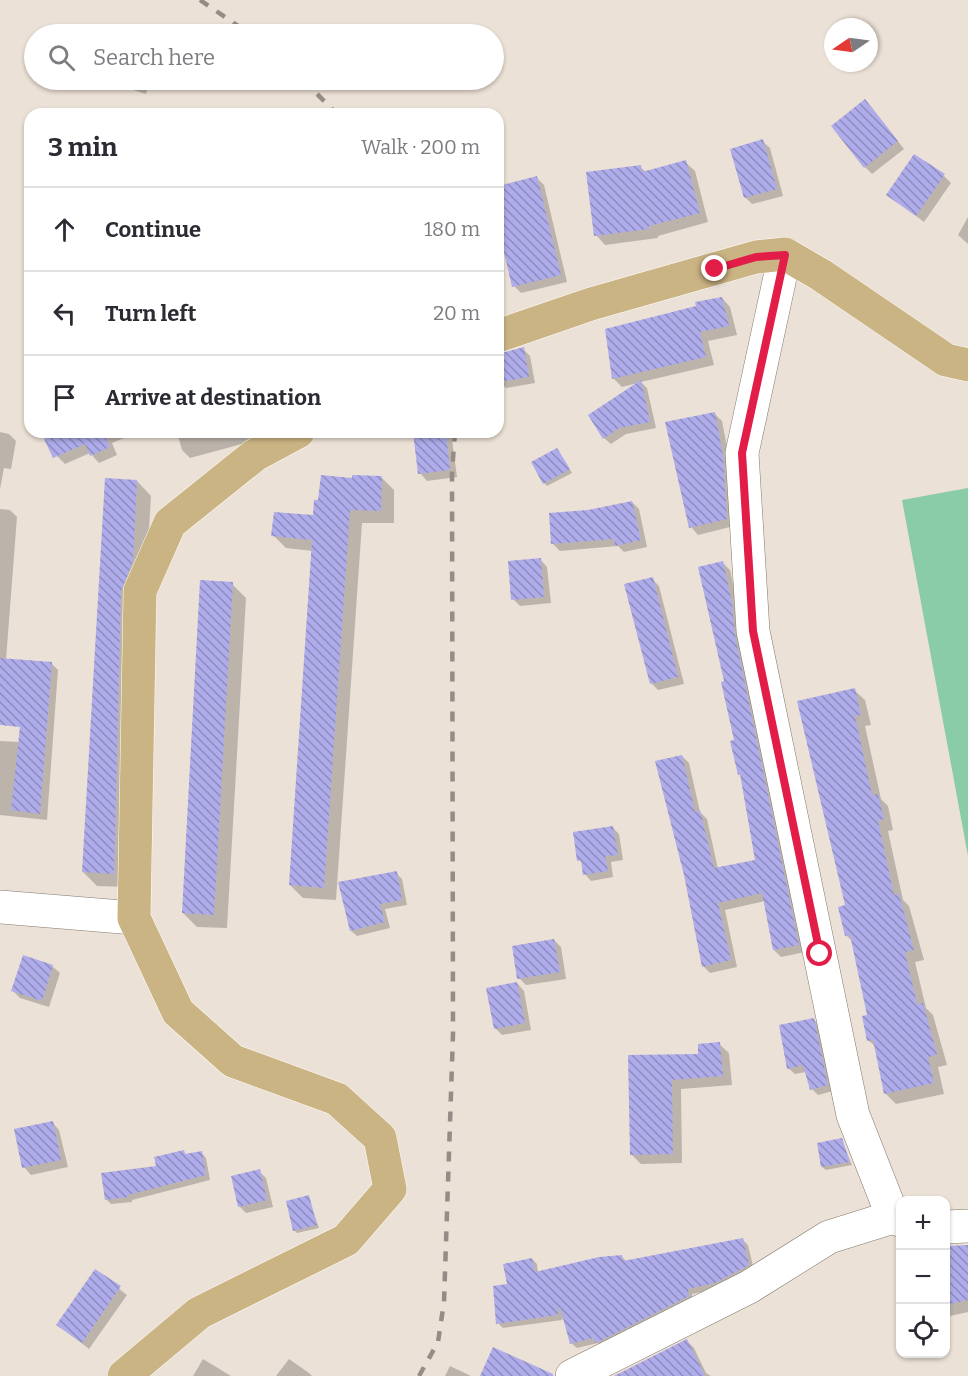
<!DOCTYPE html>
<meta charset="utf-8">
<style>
body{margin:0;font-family:Bitter,serif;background:#f7f7f7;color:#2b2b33}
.controls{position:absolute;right:18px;bottom:18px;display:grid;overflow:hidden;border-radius:12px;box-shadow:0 2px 4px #0004}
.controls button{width:54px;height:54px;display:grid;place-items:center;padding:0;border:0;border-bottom:2px solid #e1e1e2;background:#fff;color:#2b2b33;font:30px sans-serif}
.compass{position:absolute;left:824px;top:18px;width:54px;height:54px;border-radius:50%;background:#fff;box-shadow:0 2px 4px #0004;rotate:257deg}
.stop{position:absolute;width:18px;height:18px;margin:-14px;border:4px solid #e11d48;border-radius:50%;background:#fff}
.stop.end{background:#e11d48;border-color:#fff;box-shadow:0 2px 6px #0008}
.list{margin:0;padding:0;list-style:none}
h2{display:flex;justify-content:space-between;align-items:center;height:78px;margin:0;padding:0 24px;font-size:26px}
h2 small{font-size:20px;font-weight:400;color:#7c7c81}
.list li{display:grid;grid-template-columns:39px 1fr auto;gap:18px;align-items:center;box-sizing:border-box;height:84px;padding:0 24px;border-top:2px solid #e1e1e2}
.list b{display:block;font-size:22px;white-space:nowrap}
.list em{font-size:20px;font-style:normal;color:#7c7c81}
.icon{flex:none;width:33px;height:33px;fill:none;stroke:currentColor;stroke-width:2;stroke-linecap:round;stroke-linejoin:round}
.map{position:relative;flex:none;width:968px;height:1376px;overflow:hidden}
.search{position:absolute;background:#fff;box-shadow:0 2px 4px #0004;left:24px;top:24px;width:480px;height:66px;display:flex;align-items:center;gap:15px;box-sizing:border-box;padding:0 21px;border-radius:33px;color:#7c7c81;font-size:22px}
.panel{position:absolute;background:#fff;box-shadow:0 2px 4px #0004;left:24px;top:108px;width:480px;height:330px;border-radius:18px}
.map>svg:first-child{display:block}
.park{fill:#89cca5}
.shadow{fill:#0003}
.building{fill:url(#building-back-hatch)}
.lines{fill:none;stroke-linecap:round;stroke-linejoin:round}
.minor-casing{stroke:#82796f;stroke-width:34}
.major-casing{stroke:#fff;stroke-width:34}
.minor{stroke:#fff;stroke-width:33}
.major{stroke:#cbb483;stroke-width:33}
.rail{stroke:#948c85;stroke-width:4.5;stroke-dasharray:10 10;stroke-linecap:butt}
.route{stroke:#e11d48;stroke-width:8}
</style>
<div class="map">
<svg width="968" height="1376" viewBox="0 0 968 1376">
<defs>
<pattern id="building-back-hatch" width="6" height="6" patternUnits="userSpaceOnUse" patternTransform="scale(1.5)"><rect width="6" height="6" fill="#aeacea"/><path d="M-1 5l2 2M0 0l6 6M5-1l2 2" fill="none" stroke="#8e8cbd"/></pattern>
</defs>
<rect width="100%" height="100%" fill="#ece1d6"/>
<polygon class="park" points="968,488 968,856 902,500"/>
<g class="shadow">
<polygon points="109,80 150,80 146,94 114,84"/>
<polygon points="872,108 904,149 872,174 865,167"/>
<polygon points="262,109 266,114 230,113"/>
<polygon points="762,141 770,148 783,196 752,204 745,197"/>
<polygon points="685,162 695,171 708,222 658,236 658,238 605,245 596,235 640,167 646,172"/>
<polygon points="944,176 951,183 924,222 888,195"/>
<polygon points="537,178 544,185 567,282 521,293 514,286 498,220 498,188"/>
<polygon points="968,217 968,244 958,235"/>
<polygon points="722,298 730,307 737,335 708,341 714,365 641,382 647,388 656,428 626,434 611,444 604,438 638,383 622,387 613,378 698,307"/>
<polygon points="523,349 530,356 535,383 506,388 499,381 498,355"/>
<polygon points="715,414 722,421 730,463 734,526 698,535 691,527"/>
<polygon points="0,432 9,434 16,441 11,469 4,468 0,489"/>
<polygon points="48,432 139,432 112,443 117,455 99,463 90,453 65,464 57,456"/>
<polygon points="177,432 259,432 261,439 190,458 182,450"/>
<polygon points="415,432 451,432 457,477 427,481 420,473"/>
<polygon points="557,449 572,473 547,486 544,483"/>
<polygon points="381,477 394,490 394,523 362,523 336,900 303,898 290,885 313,551 286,548 273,535 315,517 354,480"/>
<polygon points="106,479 137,481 151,496 128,887 97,886 83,872"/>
<polygon points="632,502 639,509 647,547 624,552 618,546 560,551 553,544 588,511"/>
<polygon points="0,509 10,510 17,517 6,660 51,663 58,670 47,820 0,815 0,741 19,742 23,687 0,685"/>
<polygon points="540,559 547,567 551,603 520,606 513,599"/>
<polygon points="722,562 730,570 739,611 805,952 781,957 774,950 765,901 725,910 737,967 710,973 703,966 682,756 689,763 700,812 707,819 718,869 757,861 742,777 739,774 726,682"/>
<polygon points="652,579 659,586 684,684 658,690 651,683"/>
<polygon points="232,584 246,598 227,928 197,927 183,913"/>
<polygon points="854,690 865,700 871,725 865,726 881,799 888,806 893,830 888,831 903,900 909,906 924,960 915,962 926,1008 933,1015 947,1065 938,1067 944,1094 896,1104 886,1094 876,1047 869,1041 869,1016 853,942 846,935"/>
<polygon points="613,828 619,834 623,860 611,862 613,877 591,881 585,874 584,865 579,860"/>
<polygon points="396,873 402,879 407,905 385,909 390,928 357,936 351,931"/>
<polygon points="554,940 561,947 566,979 526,985 519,978"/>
<polygon points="52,966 60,973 49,1007 20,998 13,991"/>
<polygon points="517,983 524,991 531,1030 502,1035 495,1028"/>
<polygon points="813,1019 820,1026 833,1091 818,1095 812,1089 806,1072 795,1074 788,1068"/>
<polygon points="719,1044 729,1053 732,1085 681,1089 682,1163 641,1164 631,1154 630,1057 700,1055"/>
<polygon points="52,1122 59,1130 68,1167 31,1175 24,1167"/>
<polygon points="841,1140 852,1165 826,1170 822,1167"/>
<polygon points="183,1152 187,1155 201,1152 206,1158 210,1180 132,1200 132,1202 111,1204 106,1199"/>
<polygon points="259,1171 266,1178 273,1207 246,1213 239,1206"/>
<polygon points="308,1197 319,1228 297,1233 294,1230"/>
<polygon points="743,1240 748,1245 754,1270 721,1288 692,1294 693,1301 602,1347 598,1343 577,1348 571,1343 564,1315 562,1320 503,1328 498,1323 509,1285 532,1259 537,1264 538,1273 622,1257 626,1261"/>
<polygon points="968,1246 968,1312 950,1316 946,1311 946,1247"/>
<polygon points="96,1271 127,1295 89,1349 58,1325"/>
<polygon points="687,1341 694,1348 706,1373 711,1376 617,1376"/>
<polygon points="203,1359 231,1376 193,1376"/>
<polygon points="289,1359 309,1373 312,1376 276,1376"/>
<polygon points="450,1366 471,1376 445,1376"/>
</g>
<g class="building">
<polygon points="865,99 898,141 864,168 831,126"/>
<polygon points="763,139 777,189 744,198 730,149"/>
<polygon points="914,154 945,174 916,216 886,195"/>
<polygon points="686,160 700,213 649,226 649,229 594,236 586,172 641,165 642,172"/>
<polygon points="537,176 561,275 512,287 498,226 498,186"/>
<polygon points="722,297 729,326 700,332 706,357 612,379 605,329 696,306 695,302"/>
<polygon points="524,347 529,377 498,382 498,354"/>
<polygon points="641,380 650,422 619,428 603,439 588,415"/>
<polygon points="715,412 723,455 727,519 689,528 665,422"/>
<polygon points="59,432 114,432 105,436 110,447 90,456 85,444 53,458 44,439"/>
<polygon points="413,432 446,432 450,470 418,474"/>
<polygon points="557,448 570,469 543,484 531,462"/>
<polygon points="321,475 352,478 352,475 382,476 381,511 350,510 324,888 289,885 312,540 271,536 274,512 313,515 314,500 318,500"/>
<polygon points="105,478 137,480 133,561 121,591 114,874 82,872"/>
<polygon points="632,501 641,540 615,546 614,539 551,544 549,513 588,510"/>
<polygon points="541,558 544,597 511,600 508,561"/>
<polygon points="723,561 732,603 735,635 799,945 773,950 762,893 718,903 731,960 702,967 684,875 655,761 682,755 695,812 700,810 714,868 755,860 740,774 738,775 730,741 734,740 721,682 724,681 698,567"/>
<polygon points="653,577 678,677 650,684 624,584"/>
<polygon points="200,580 233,582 214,915 182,913"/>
<polygon points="0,658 52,662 40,814 11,810 20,727 0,725"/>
<polygon points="855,688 861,715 855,716 872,795 878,794 884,819 878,821 894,895 899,894 914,950 905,952 917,1004 923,1003 937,1055 928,1057 934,1083 884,1094 873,1040 867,1041 862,1016 867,1015 850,935 845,936 838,907 845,905 797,701"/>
<polygon points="613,826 618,855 605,856 608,871 583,875 581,860 577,861 573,832"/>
<polygon points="397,871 402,900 380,904 385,922 350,931 338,882"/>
<polygon points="554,939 560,972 517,979 512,946"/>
<polygon points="23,955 53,965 42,1001 11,991"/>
<polygon points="517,982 525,1023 494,1029 486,988"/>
<polygon points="814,1018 828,1085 810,1090 803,1065 787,1069 779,1025"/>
<polygon points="720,1042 723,1076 672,1080 673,1154 630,1155 628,1055 698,1054 698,1044"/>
<polygon points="53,1121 61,1160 22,1168 14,1129"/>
<polygon points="842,1138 850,1162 821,1167 817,1143"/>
<polygon points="184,1150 185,1154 202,1151 206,1175 128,1195 128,1197 105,1200 101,1173 156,1166 154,1157"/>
<polygon points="260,1169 267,1200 238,1207 231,1176"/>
<polygon points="309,1195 317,1225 293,1231 286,1201"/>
<polygon points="743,1238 749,1265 715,1283 688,1289 689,1296 596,1343 593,1338 570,1344 560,1307 557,1315 496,1324 493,1286 507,1284 503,1264 532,1258 535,1272 599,1257 622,1255 623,1261"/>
<polygon points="968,1245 968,1300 945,1305 945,1246"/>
<polygon points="95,1269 121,1286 82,1343 56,1325"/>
<polygon points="687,1339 705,1376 614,1376"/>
<polygon points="493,1347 553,1374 553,1376 480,1376"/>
</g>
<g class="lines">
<defs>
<g id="minor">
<polyline points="785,254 742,453 753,631 853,1115 893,1217 900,1220"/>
<polyline points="0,907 134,918"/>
<polyline points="946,1227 968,1226"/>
<polyline points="572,1376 749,1287 829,1237 893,1217"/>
</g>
<g id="major">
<polyline points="498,336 591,304 756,257 785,254 821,275 946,360 968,365"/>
<polyline points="124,1376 199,1313 346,1240 390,1189 380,1138 337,1099 233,1061 178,1012 134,918 140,591 170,523 255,455 298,432"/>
</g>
</defs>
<use href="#minor" class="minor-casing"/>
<use href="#major" class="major-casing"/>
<use href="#minor" class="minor"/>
<use href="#major" class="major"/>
<g class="rail">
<polyline points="200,0 250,34"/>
<polyline points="303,80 337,114"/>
<polyline points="419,1376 438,1342 444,1302 453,1034 452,472 455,432"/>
</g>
</g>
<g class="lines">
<polyline class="route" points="715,269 756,257 785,255 742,453 753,631 820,954"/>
</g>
</svg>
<div class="controls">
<button>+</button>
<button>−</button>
<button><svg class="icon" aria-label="locate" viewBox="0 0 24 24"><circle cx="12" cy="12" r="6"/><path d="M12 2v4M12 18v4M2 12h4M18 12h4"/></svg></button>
</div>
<svg class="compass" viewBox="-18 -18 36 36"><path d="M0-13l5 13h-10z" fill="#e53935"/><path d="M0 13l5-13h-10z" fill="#7c7c81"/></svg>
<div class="stop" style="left:820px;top:954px"></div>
<div class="stop end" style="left:715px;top:269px"></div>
<div class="search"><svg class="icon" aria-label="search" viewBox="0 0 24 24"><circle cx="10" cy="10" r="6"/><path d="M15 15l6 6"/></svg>Search here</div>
<section class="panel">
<h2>3 min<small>Walk · 200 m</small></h2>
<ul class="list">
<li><svg class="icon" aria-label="ahead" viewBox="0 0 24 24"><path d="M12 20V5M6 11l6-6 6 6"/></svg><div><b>Continue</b></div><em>180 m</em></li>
<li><svg class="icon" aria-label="left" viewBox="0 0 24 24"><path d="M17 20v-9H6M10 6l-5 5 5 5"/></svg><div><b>Turn left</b></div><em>20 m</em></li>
<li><svg class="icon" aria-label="arrive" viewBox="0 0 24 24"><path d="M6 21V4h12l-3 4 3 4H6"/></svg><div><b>Arrive at destination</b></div></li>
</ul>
</section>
</div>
